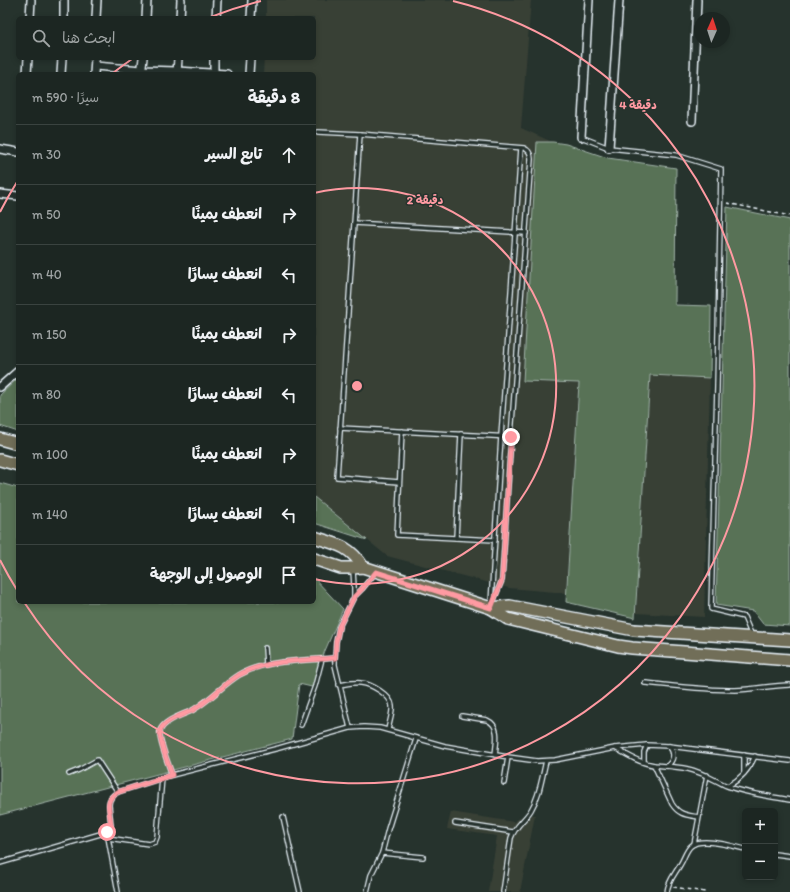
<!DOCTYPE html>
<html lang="ar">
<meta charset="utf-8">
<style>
body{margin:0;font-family:Itim,"Playpen Sans Arabic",sans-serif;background:#29322f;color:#f1f3f6;direction:rtl}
.controls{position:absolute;right:12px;bottom:12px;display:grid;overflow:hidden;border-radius:6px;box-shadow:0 2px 6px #0003}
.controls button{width:36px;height:36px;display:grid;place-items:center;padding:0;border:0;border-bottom:1px solid #3a4340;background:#1c2622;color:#f1f3f6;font:20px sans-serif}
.compass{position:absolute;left:694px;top:12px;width:36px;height:36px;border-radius:50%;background:#1c2622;box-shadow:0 2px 6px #0003;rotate:3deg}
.stop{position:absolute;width:12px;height:12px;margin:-9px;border:3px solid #ff9aa2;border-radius:50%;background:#fff}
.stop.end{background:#ff9aa2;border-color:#fff;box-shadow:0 1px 4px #0008}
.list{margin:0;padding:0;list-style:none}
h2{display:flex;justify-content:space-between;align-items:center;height:52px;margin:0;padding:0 16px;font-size:17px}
h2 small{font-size:13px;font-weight:400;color:#a0a5a5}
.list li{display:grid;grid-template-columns:26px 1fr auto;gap:12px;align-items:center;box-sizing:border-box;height:60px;padding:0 16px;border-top:1px solid #3a4340}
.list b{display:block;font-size:15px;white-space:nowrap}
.list em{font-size:13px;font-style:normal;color:#a0a5a5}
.icon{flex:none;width:22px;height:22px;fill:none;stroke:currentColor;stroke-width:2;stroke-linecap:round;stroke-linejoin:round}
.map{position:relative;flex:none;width:790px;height:892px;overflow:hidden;direction:ltr}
.search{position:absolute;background:#1c2622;box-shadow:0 2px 6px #0003;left:16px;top:16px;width:300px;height:44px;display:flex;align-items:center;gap:10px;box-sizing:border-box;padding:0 14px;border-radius:6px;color:#a0a5a5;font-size:15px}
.panel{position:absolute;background:#1c2622;box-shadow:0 2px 6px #0003;left:16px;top:72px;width:300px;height:532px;border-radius:6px;direction:rtl}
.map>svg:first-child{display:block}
.built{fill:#384036}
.green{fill:#597257;stroke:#a0b2a8}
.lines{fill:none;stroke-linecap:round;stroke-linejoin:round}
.service-casing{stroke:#e8f1f8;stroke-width:6}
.minor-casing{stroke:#e8f1f8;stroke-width:10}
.primary-casing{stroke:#e8f1f8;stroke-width:14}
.path{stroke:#e8f1f8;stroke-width:1.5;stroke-dasharray:4 3;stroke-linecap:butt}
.service{stroke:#26332d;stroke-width:3.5}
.minor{stroke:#26332d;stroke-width:7}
.primary{stroke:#716e59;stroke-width:11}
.route{stroke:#ff9aa2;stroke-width:5}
.ring{fill:none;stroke:#ff9aa2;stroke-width:2}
.centre{fill:#ff9aa2;stroke:#26332d;stroke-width:2}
.ring-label{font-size:12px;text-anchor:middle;font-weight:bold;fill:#ff9aa2;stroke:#26332d;stroke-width:3;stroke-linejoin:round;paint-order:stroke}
</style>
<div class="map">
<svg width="790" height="892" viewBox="0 0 790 892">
<rect width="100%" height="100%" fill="#26332d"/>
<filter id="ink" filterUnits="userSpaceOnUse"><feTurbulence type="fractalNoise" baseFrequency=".025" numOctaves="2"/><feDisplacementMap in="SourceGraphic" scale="8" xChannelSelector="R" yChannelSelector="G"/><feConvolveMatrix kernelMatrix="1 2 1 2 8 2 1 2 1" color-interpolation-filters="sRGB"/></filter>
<g filter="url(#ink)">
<g class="built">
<polygon points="266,0 531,0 521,128 592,160 566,593 509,588 387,556 314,497 314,74 263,74 264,58 314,58 314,18 266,18"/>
<polygon points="650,375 710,378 704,617 636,613"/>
<polygon points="451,812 514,822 525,814 535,815 520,892 488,892 497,836 447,829"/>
</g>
<g class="green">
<polygon points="537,142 553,142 566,144 608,158 676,168 675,305 711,306 710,378 650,375 635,618 566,602 579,383 523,381"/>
<polygon points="727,207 790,220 790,626 763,624 753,611 716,605"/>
<polygon points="18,378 18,432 0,426 0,395"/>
<polygon points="0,483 18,488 18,602 314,602 314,578 343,609 324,653 316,688 299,684 292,739 0,815"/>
<polygon points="314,497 367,540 314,523"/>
</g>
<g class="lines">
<defs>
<g id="service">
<path d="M 318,132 L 360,134 L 524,148 C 529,150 531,154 531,159 L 511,437 L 502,580 L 491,607"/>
<polyline points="360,134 337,477 399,482"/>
<polyline points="581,137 609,148 676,155 721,169 717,387 711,609 744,617 752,636"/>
<polyline points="354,223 526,233"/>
<polyline points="340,428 511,437"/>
<polyline points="402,431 397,535 495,540"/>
<polyline points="456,538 461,434"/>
<polyline points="353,570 354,587 354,597"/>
<polyline points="491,603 501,436 521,148"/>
<polyline points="265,648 266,664"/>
<path d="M 645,683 C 675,686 705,690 735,690 C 753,690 771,685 790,685"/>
<path d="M 339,685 C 346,684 354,682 361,683 C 371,684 391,695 392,706 C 393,713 389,723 388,730"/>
<path d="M 462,716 L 487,720 C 501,726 496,743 495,755"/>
<polyline points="301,725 315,686 322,659"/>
<polyline points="350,728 335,665 335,658 336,642 339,627 354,597 362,589 375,573"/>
<path d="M 615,748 C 627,755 640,763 654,765 C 665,766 676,766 688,769 C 702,772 714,780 727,786 C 747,794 769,796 790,800"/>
<polyline points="744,755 744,773"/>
<polyline points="644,762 644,752 647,745"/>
<path d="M 654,765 L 672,804 C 679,815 687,815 698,817"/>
<path d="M 667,766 C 674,760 675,753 669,746"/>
<polyline points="69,774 79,770 97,760 118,792"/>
<path d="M 172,775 C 169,765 158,739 160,731 C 164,720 183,715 193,710 C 210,700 223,685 239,675 C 267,659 304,661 335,658"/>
<polyline points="504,783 508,757"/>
<path d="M 728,786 C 741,779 749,770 755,756"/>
<polyline points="283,817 300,892"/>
<polyline points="455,823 513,832"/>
<polyline points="107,832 118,892"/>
<polyline points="108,838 149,844 155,842 157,837 162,778"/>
<polyline points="694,844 707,775"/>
<polyline points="382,853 423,857"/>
<polyline points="775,854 790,856"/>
<path d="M 0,863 L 107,832 L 110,829 L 111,826 L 109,805 C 109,799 112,795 118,792 L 172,775 L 279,748 L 350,728 L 364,727 L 380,728 L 445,746 L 508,757 L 537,761 L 555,760 L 615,748 L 647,745 L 669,746 L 790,761"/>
<polyline points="367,892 371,875 382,853 388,829 416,739"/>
<path d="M 503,892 L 511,838 C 515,826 525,820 531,810 C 540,795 542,777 546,761"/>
<path d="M 667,892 C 668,881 675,874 680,865 C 684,859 686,850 691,846 C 701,837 732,846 745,849"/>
</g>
<g id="minor">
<polyline points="30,18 31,0"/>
<polyline points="64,18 64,0"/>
<polyline points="96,18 97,0"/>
<polyline points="146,18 147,0"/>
<polyline points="180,18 181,0"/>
<polyline points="216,18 217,0"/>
<polyline points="251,18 252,0"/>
<polyline points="95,66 142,70 177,71 227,74"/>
<polyline points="27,74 28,58"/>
<polyline points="61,74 62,58"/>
<polyline points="94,74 95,58"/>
<polyline points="141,74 143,58"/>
<polyline points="177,74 178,58"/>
<polyline points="214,74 214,58"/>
<polyline points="249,74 250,58"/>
<polyline points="692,121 697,0"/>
<polyline points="581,137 589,0"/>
<polyline points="609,148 619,0"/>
<polyline points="0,149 18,152"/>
<polyline points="0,194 18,196"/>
<polyline points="0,387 18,371"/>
</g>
<g id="primary">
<polyline points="0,439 18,444"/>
<polyline points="0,460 18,465"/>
<path d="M 314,537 C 337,544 350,546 363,567"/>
<polyline points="314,559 341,568 353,568 363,567 491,608 508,619 618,646 632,648 790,660"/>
<polyline points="491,608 510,606 634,630 790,640"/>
</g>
</defs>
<use href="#service" class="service-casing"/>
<use href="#minor" class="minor-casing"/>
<use href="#primary" class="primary-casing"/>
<g class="path">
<polyline points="727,203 790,216"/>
<polyline points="673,887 705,892"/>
</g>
<use href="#service" class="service"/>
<use href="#minor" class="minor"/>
<use href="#primary" class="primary"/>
</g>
</g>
<g class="lines" filter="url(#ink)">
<path class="route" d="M 107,832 L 110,830 L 111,826 C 111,813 102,800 118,792 L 172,775 C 169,765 158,739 160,731 C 164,720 183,715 193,710 C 210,700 223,685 239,675 C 267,659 304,661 335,658 L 336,642 L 339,627 L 354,597 L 362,589 L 376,572 L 491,608 L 502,580 L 511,437"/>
</g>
<g class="ring">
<path d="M314 193A198 198 0 1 1 314 579"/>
<path d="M17 590A397 397 0 0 1 0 560M0 212A397 397 0 0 1 17 182M113 73A397 397 0 0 1 132 59M208 18A397 397 0 0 1 261 1M453 1A397 397 0 1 1 24 602"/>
</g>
<circle cx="357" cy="386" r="6" class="centre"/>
<g class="ring-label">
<text x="638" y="109">4 دقيقة</text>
<text x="425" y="204">2 دقيقة</text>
</g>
</svg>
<div class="controls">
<button>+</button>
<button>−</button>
</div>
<svg class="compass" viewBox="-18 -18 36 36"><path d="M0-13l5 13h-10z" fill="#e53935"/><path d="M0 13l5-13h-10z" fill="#a0a5a5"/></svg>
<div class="stop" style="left:107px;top:832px"></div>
<div class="stop end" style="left:511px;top:437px"></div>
<div class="search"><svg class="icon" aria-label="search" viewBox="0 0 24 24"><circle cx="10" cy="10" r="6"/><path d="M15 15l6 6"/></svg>ابحث هنا</div>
<section class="panel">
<h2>8 دقيقة<small>سيرًا · 590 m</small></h2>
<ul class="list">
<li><svg class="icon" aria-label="ahead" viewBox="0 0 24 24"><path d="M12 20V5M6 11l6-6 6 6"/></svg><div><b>تابع السير</b></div><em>30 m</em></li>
<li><svg class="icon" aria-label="right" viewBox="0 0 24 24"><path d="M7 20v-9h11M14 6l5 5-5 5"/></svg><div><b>انعطف يمينًا</b></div><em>50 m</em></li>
<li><svg class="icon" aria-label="left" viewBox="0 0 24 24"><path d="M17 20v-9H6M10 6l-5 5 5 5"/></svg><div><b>انعطف يسارًا</b></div><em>40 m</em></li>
<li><svg class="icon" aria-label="right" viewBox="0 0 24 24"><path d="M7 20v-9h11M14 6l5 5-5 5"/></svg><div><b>انعطف يمينًا</b></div><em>150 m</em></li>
<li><svg class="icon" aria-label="left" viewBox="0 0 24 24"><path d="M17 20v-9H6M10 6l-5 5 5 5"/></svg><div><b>انعطف يسارًا</b></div><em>80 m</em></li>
<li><svg class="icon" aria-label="right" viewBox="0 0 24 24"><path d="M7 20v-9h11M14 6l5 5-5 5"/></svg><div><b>انعطف يمينًا</b></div><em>100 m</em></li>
<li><svg class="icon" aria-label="left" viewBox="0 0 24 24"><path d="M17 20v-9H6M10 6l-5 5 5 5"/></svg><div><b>انعطف يسارًا</b></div><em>140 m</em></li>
<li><svg class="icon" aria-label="arrive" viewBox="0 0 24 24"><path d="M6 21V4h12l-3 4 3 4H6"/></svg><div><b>الوصول إلى الوجهة</b></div></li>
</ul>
</section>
</div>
